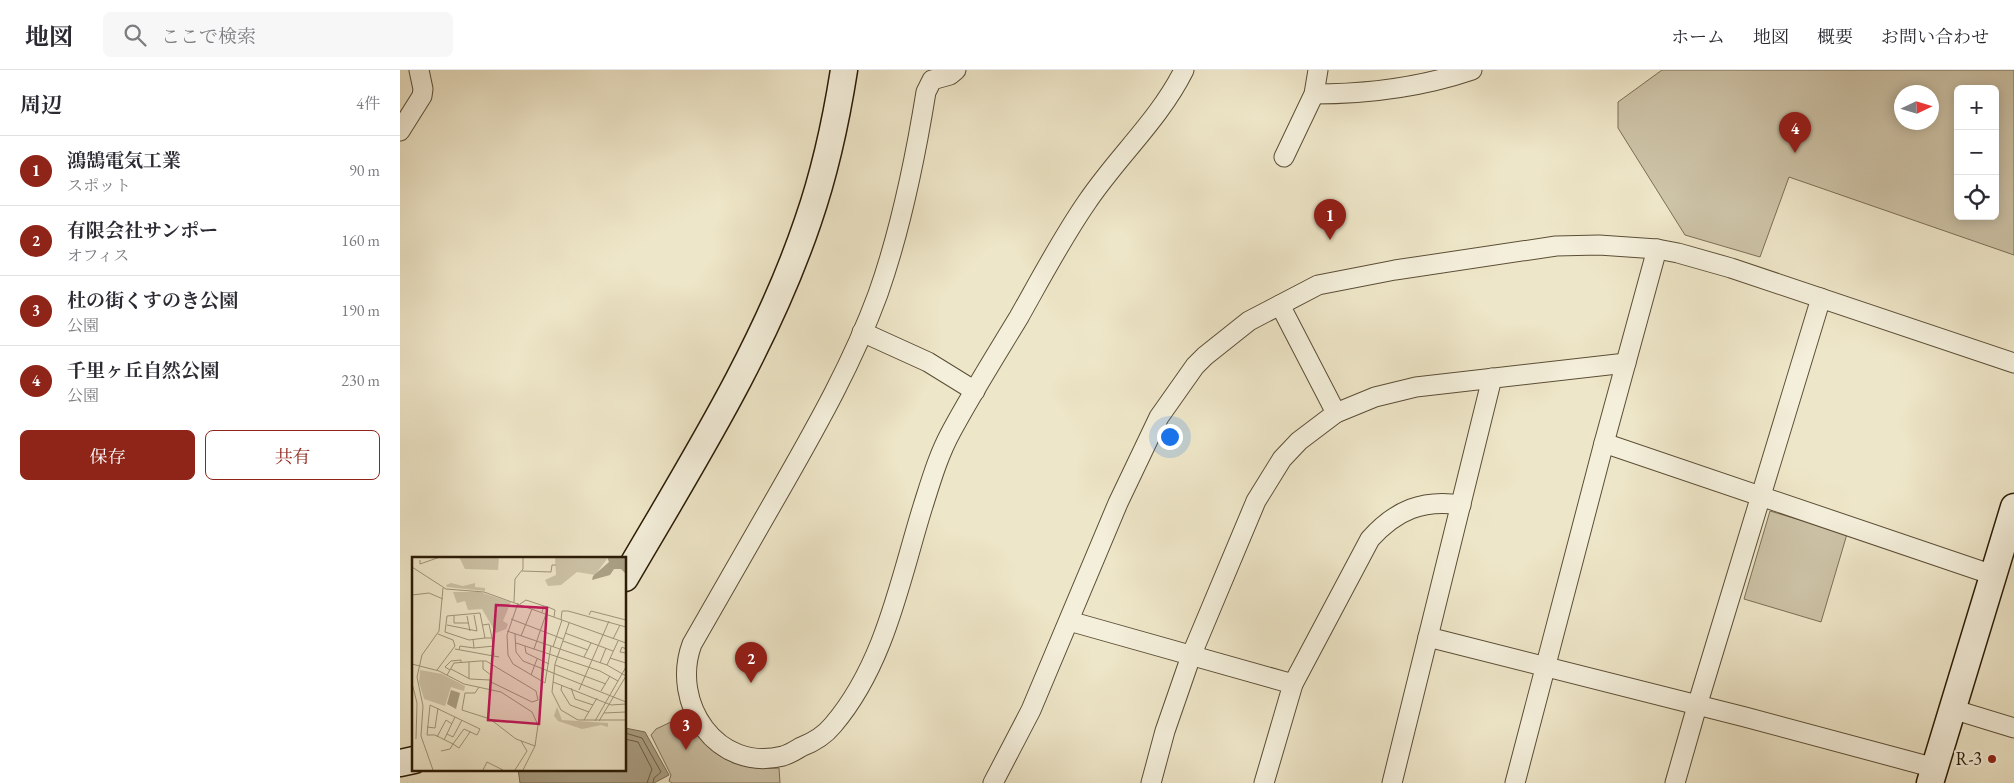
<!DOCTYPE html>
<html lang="ja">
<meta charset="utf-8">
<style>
body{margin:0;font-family:"EB Garamond","Noto Serif JP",serif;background:#f7f7f7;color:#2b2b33}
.controls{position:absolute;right:15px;top:15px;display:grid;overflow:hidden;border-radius:8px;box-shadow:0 2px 12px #0003}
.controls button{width:45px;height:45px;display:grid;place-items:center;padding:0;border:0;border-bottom:1px solid #e1e1e2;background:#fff;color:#2b2b33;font:25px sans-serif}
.compass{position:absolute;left:1494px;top:15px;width:45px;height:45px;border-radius:50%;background:#fff;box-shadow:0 2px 12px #0003;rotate:86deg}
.you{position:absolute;left:769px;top:366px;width:18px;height:18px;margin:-12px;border:4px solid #fff;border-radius:50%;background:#1a73e8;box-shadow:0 0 0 8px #1a73e833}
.badge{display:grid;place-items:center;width:32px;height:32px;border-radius:50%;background:#8f2418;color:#fff;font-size:16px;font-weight:700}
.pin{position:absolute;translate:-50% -41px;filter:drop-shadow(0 1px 2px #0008)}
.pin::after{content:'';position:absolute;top:26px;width:18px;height:15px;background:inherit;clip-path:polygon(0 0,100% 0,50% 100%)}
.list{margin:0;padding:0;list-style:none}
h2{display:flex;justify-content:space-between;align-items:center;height:65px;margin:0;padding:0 20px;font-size:21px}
h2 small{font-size:16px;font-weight:400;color:#7c7c81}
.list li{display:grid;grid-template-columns:32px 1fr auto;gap:15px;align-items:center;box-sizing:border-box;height:70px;padding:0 20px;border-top:1px solid #e1e1e2}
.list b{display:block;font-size:19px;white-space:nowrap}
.list p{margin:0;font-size:16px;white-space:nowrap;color:#7c7c81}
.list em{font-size:16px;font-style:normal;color:#7c7c81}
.actions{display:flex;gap:10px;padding:15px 20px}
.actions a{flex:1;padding:11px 0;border:1px solid #8f2418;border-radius:8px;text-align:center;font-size:18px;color:#8f2418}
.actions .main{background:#8f2418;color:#fff}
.icon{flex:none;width:28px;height:28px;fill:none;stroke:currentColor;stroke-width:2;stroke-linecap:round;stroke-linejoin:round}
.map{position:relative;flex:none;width:1614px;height:713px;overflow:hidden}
header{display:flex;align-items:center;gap:30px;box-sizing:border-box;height:70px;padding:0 25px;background:#fff;border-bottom:1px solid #e1e1e2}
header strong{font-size:24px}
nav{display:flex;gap:28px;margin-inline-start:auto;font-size:18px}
.search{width:350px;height:45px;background:#f7f7f7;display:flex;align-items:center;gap:12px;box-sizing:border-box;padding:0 18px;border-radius:8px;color:#7c7c81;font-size:19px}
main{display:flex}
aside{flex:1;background:#fff}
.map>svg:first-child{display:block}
.green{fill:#cdc3a7;stroke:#7c6f56;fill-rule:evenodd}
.water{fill:#aba186;stroke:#776b53}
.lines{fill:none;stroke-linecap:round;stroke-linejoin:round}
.shore{stroke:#6a5e46;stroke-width:1}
.street-casing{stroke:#5b4e36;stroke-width:21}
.secondary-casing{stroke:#2a1b06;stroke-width:29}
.street{stroke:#f4efdb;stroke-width:19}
.secondary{stroke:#f4efdb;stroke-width:26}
.poi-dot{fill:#8f2418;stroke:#f4efdb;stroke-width:2}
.labels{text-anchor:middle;stroke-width:4.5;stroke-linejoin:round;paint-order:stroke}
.poi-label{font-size:18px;fill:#2a1b06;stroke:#f4efdb;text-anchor:end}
.inset-road{fill:none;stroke:#a0957a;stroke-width:1}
.view{fill:#c2185b;fill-opacity:0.15;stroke:#c2185b;stroke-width:2.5}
.inset-edge{fill:none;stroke:#2a1b06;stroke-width:2.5}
</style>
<header>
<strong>地図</strong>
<div class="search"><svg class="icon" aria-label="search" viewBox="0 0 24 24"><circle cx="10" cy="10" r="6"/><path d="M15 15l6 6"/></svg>ここで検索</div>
<nav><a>ホーム</a><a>地図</a><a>概要</a><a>お問い合わせ</a></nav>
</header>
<main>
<aside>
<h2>周辺<small>4件</small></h2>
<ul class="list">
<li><span class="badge">1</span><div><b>鴻鵠電気工業</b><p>スポット</p></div><em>90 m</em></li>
<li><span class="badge">2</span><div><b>有限会社サンポー</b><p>オフィス</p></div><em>160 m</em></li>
<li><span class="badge">3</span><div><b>杜の街くすのき公園</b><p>公園</p></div><em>190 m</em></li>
<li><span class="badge">4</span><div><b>千里ヶ丘自然公園</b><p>公園</p></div><em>230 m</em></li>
</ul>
<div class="actions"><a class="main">保存</a><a>共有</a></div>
</aside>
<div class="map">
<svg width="1614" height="713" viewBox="0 0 1614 713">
<rect width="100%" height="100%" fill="#eee6c8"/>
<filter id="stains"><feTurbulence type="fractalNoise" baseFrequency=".004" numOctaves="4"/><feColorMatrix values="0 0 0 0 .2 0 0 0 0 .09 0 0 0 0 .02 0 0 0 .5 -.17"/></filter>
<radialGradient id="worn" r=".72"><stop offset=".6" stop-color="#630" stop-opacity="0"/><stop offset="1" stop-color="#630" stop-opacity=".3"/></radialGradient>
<g class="green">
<path d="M 1262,0 L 1614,0 L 1614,185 L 1389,107 L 1360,187 L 1285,165 L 1218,58 L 1218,32 ZM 1558,19 L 1595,19 L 1595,146 L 1558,146 ZM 1502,22 L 1532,22 L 1532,52 L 1502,52 Z"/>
<polygon points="1370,441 1447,464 1421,552 1344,529"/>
<path d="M 286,645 C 304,685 336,701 379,698 L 380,713 L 272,713 L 269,711 L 271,705 L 251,665 L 256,659 Z"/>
</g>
<polygon class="water" points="225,658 245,662 269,705 254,713 120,713 118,699 225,699"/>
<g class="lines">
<g class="shore">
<polyline points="225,663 242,668 261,702 254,708 253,713"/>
<polyline points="225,669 238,672 252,699 247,713"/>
</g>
<defs>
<g id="street">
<path d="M 556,0 L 550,5 L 532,10 L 526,22 C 515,90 501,159 478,224 C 453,292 418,354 382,417 C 352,469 322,522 292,574 C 270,633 317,703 383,686 C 390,684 396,680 401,677 C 414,672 425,665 433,655 C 485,594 500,510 523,436 C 531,411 538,386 551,362 C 572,323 596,285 619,247 C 641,208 662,168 687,132 C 718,86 759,50 784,0"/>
<path d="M 914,24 C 967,24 1022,17 1072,0"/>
<polyline points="0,61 22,26 23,19 19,0"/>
<polyline points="884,87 914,24 918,0"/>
<polyline points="880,235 936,343"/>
<polyline points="462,262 528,292 575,321"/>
<polyline points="1204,373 1593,505"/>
<polyline points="669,551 893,614"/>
<polyline points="1028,567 1345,647 1535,698"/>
<polyline points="1552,639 1614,658"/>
<polyline points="593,713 631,640 718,433 759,347 795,296 805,286 849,251 918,215 995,200 1156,176 1199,175 1257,179 1278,183 1331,198 1614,293"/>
<polyline points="751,713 765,661 791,586 856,431 882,389 899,371 936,343 975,327 1016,317 1226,293"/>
<path d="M 864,713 L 893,614 L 970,469 C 996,440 1023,429 1061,435"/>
<polyline points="992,713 1092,308"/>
<polyline points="1115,713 1204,373 1257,179"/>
<polyline points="1275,713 1297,636 1421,228"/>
</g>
<g id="secondary">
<path d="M 225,508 C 292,393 365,278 408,151 C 425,102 436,51 444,0"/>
<polyline points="0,693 14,690"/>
<polyline points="1530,713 1614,437"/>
</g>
</defs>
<use href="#street" class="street-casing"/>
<use href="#secondary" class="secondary-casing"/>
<use href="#street" class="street"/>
<use href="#secondary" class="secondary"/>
</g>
<circle class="poi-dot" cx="1592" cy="689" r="5"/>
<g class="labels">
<g class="poi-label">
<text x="1582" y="695">R-3</text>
</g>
</g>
<g transform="translate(12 487)">
<rect width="214" height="214" fill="#eee6c8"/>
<path d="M 47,0 L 87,0 L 86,13 L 53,12 ZM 143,0 L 193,0 L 195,2 L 183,18 L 165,15 L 149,28 L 136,29 L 133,23 L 144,18 ZM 39,26 L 51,29 L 63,26 L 63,30 L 73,31 L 73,34 L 35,30 L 34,28 ZM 41,35 L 68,35 L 99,45 L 91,64 L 96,67 L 94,72 L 84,76 L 70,52 L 56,53 L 53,44 L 45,46 ZM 8,113 L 30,117 L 53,129 L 52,134 L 39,130 L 33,149 L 12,142 L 7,125 ZM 145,150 L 150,163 L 196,166 L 196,170 L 189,168 L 170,172 L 146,164 L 142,159 Z" fill="#cdc3a7"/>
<path d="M 195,0 L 214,0 L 214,17 L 209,12 L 202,12 L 198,18 L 180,23 L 181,19 L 197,5 ZM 39,133 L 48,136 L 44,152 L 35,147 Z" fill="#aba186"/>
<path class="inset-road" d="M 8,3 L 8,7 L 28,0M 0,10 L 34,32 L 72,35 L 214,86M 110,14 L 139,15 L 140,8 L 144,8M 0,38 L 17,36 L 31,42M 102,45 L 103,22 L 111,12 L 111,0M 106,46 L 95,78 L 96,98 L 101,107 L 133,126 L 139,89M 108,47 L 114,43 L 132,49M 130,55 L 132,49 L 136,50 L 143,53 L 142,60M 68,56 L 73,81 L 57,83 L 33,75 L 35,59 ZM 177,58 L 179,54 L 214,63M 42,59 L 42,66 L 56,66M 55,59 L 58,74M 99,62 L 151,82M 149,63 L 150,54 L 156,54 L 214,70M 157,66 L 143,107 L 140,135 L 149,153 L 166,163 L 214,163M 35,68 L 65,74 L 62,58M 71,68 L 77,67 L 80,81M 95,74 L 195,108 L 214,119M 153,76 L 201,94M 103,77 L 104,95 L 111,104 L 214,145M 109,79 L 120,52M 73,81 L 80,81 L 82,98M 201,82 L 208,68M 151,84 L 176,93M 104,86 L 188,114 L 206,124M 113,89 L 114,96 L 137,107M 141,90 L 150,63M 62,91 L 82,89M 43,92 L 87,100M 122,92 L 134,57M 214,92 L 210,90 L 208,95 L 214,96M 47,93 L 48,89 L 62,91 L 61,82M 172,100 L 179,86M 198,101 L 214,106M 188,106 L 194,91M 0,107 L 27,114 L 52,127 L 89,135 L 120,155 L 126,168 L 123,189 L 111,213M 143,108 L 194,127M 195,108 L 206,84M 39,112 L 58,122 L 78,123M 25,113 L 43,89 L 41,83 L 26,77M 38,113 L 33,110 L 39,104 L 49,103 L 49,106M 35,118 L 42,106 L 68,104 L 74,104 L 124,134 L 126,143 L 120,145 L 79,125 L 79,118 L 71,112 L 71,104M 119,118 L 125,102M 57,122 L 57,105M 141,125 L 199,148 L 214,147M 0,126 L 5,146 L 4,182M 150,128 L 149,133 L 158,148 L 177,155M 67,130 L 63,136 L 53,136 L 50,153 L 78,162 L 104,182 L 123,189M 159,131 L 163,142 L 181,148M 167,133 L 197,64M 189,134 L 198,119M 192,156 L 214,155M 172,163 L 185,141M 183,164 L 214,110M 187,164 L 214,119M 15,170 L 23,171 L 26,151M 35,177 L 41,180 L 50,163M 25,180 L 34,163 L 40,167M 32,183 L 43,160M 29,194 L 38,192 L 41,187 L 49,176 L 52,172 L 65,178 L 68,172 L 18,148 L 15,178 L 23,178 L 41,187 L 47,191 L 58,175M 21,213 L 9,179 L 11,149 L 5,120 L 10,98 L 27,74 L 31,31M 71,213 L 75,205 L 91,213M 103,213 L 115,194 L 109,184"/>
<path class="view" d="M 84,48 L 135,51 L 127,167 L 76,163 Z"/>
<rect width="214" height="214" class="inset-edge"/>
</g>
<rect width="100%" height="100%" filter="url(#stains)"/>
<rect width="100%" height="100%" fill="url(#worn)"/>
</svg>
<div class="controls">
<button>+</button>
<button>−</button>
<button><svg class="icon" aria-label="locate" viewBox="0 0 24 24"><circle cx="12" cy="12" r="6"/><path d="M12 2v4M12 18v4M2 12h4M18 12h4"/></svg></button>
</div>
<svg class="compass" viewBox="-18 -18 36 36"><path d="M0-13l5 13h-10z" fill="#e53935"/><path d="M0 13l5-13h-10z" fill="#7c7c81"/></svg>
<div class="you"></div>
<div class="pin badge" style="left:930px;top:170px">1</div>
<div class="pin badge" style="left:351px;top:613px">2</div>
<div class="pin badge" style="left:286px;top:680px">3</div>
<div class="pin badge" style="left:1395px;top:83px">4</div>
</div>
</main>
